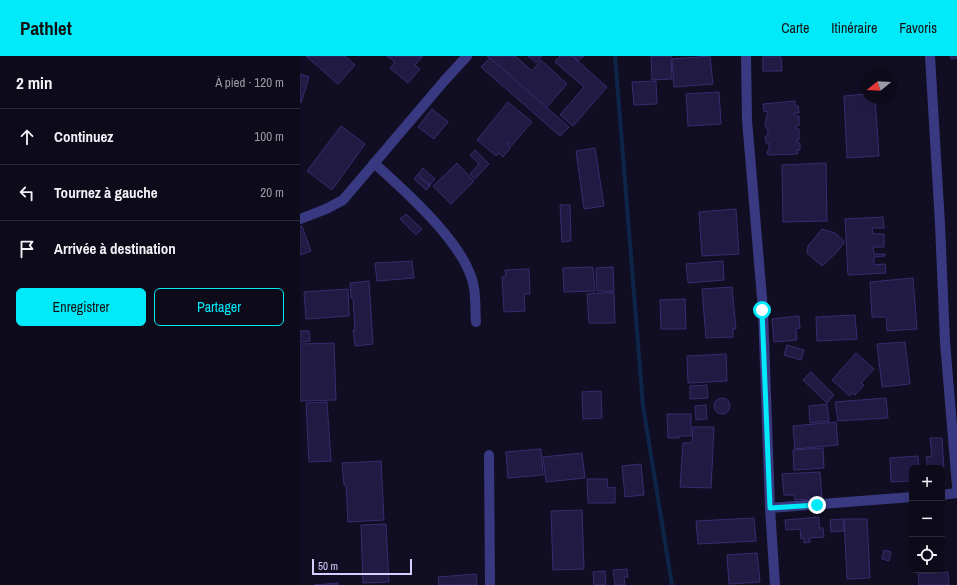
<!DOCTYPE html>
<html lang="fr">
<meta charset="utf-8">
<style>
body{margin:0;font-family:"Archivo Narrow",sans-serif;background:#1b1827;color:#f1f3f6}
.controls{position:absolute;right:12px;bottom:12px;display:grid;overflow:hidden;border-radius:6px;box-shadow:0 4px 16px #0002}
.controls button{width:36px;height:36px;display:grid;place-items:center;padding:0;border:0;border-bottom:1px solid #2d2b39;background:#0d0a1a;color:#f1f3f6;font:20px sans-serif}
.compass{position:absolute;left:561px;top:12px;width:36px;height:36px;border-radius:50%;background:#0d0a1a;box-shadow:0 4px 16px #0002;rotate:252deg}
.scale{position:absolute;left:12px;bottom:10px;width:100px;box-sizing:border-box;padding-left:4px;border:2px solid #d3cfff;border-top:0;font-size:11px;line-height:14px;white-space:nowrap;color:#d3cfff;-webkit-text-stroke:3px #110e23;paint-order:stroke}
.stop{position:absolute;width:12px;height:12px;margin:-9px;border:3px solid #01eaf9;border-radius:50%;background:#fff}
.stop.end{background:#01eaf9;border-color:#fff;box-shadow:0 1px 4px #0008}
.list{margin:0;padding:0;list-style:none}
h2{display:flex;justify-content:space-between;align-items:center;height:52px;margin:0;padding:0 16px;font-size:17px}
h2 small{font-size:13px;font-weight:400;color:#9a9aa2}
.list li{display:grid;grid-template-columns:26px 1fr auto;gap:12px;align-items:center;box-sizing:border-box;height:56px;padding:0 16px;border-top:1px solid #2d2b39}
.list b{display:block;font-size:15px;white-space:nowrap}
.list em{font-size:13px;font-style:normal;color:#9a9aa2}
.actions{display:flex;gap:8px;padding:12px 16px}
.actions a{flex:1;padding:9px 0;border:1px solid #01eaf9;border-radius:6px;text-align:center;font-size:14px;color:#01eaf9}
.actions .main{background:#01eaf9;color:#111}
.icon{flex:none;width:22px;height:22px;fill:none;stroke:currentColor;stroke-width:2;stroke-linecap:round;stroke-linejoin:round}
.map{position:relative;flex:none;width:657px;height:529px;overflow:hidden}
header{display:flex;align-items:center;gap:24px;box-sizing:border-box;height:56px;padding:0 20px;background:#01eaf9;color:#111}
header strong{font-size:19px}
nav{display:flex;gap:22px;margin-inline-start:auto;font-size:14px}
main{display:flex}
aside{flex:1;background:#0d0a1a}
.map>svg:first-child{display:block}
.lines{fill:none;stroke-linecap:round;stroke-linejoin:round}
.stream{stroke:#0d2548;stroke-width:4}
.building{fill:#211a43;stroke:#372c6f}
.minor{stroke:#393981;stroke-width:10}
.route{stroke:#01eaf9;stroke-width:5}
</style>
<header>
<strong>Pathlet</strong>
<nav><a>Carte</a><a>Itinéraire</a><a>Favoris</a></nav>
</header>
<main>
<aside>
<h2>2 min<small>À pied · 120 m</small></h2>
<ul class="list">
<li><svg class="icon" aria-label="ahead" viewBox="0 0 24 24"><path d="M12 20V5M6 11l6-6 6 6"/></svg><div><b>Continuez</b></div><em>100 m</em></li>
<li><svg class="icon" aria-label="left" viewBox="0 0 24 24"><path d="M17 20v-9H6M10 6l-5 5 5 5"/></svg><div><b>Tournez à gauche</b></div><em>20 m</em></li>
<li><svg class="icon" aria-label="arrive" viewBox="0 0 24 24"><path d="M6 21V4h12l-3 4 3 4H6"/></svg><div><b>Arrivée à destination</b></div></li>
</ul>
<div class="actions"><a class="main">Enregistrer</a><a>Partager</a></div>
</aside>
<div class="map">
<svg width="657" height="529" viewBox="0 0 657 529">
<rect width="100%" height="100%" fill="#110e23"/>
<g class="lines">
<polyline class="stream" points="315,0 343,350 372,529"/>
</g>
<g class="building">
<polygon points="6,0 45,0 55,9 38,28"/>
<polygon points="87,0 123,0 115,9 120,13 108,27 90,12 95,6"/>
<polygon points="187,0 215,0 232,15 241,4 267,28 246,52"/>
<polygon points="228,0 242,0 236,7"/>
<polygon points="260,0 272,0 307,31 273,70 260,59 284,31 255,6"/>
<polygon points="273,0 284,0 278,5"/>
<polygon points="351,0 371,0 372,23 352,24"/>
<polygon points="410,0 413,28 374,31 372,3"/>
<polygon points="650,0 657,0 657,2 651,3"/>
<polygon points="463,1 481,1 482,15 463,15"/>
<polygon points="190,2 269,71 260,80 181,11"/>
<polygon points="0,18 9,21 1,47 0,46"/>
<polygon points="356,25 357,48 334,49 332,26"/>
<polygon points="419,36 421,68 388,70 386,38"/>
<polygon points="567,38 567,42 575,42 579,100 547,102 544,40"/>
<polygon points="495,45 495,49 498,50 499,57 494,57 495,60 499,60 499,69 496,70 496,73 499,73 499,84 497,84 497,87 500,87 500,94 497,94 498,98 468,99 467,96 469,93 469,87 466,87 465,81 468,77 468,73 466,72 465,68 468,55 464,56 463,48"/>
<polygon points="208,46 232,66 212,89 208,86 207,87 211,91 203,101 199,97 196,100 177,84"/>
<polygon points="132,53 148,66 134,83 118,71"/>
<polygon points="41,70 65,88 32,134 7,115"/>
<polygon points="295,92 304,150 284,153 276,95"/>
<polygon points="175,94 189,108 175,123 170,118 179,108 170,99"/>
<polygon points="157,107 174,125 151,148 133,130"/>
<polygon points="526,107 527,165 483,166 482,109"/>
<polygon points="123,112 135,123 130,129 118,118"/>
<polygon points="117,119 130,130 126,134 114,123"/>
<polygon points="260,149 270,149 271,185 262,186"/>
<polygon points="436,153 439,198 402,200 399,156"/>
<polygon points="106,158 122,173 116,179 100,163"/>
<polygon points="583,161 584,172 572,172 573,178 584,178 584,191 573,191 574,198 585,198 585,200 574,201 574,209 585,208 586,217 548,219 545,163"/>
<polygon points="0,170 2,170 11,195 0,199"/>
<polygon points="522,173 535,177 544,185 544,187 535,198 522,210 507,197 508,190"/>
<polygon points="112,205 114,222 77,225 75,207"/>
<polygon points="423,205 424,224 388,227 386,208"/>
<polygon points="293,211 295,235 264,236 263,212"/>
<polygon points="313,211 314,235 297,235 296,212"/>
<polygon points="229,213 230,238 224,238 225,255 204,256 202,221 206,220 205,214"/>
<polygon points="613,222 617,273 587,275 586,261 572,261 570,226"/>
<polygon points="69,225 73,288 55,290 53,274 55,274 53,242 51,242 50,227"/>
<polygon points="432,231 436,273 433,273 433,281 406,282 402,233"/>
<polygon points="48,233 49,260 6,263 4,236"/>
<polygon points="314,236 315,267 289,267 287,238"/>
<polygon points="385,243 386,273 361,273 360,244"/>
<polygon points="555,259 557,283 517,285 516,261"/>
<polygon points="499,260 500,272 496,273 497,284 474,286 472,263"/>
<polygon points="0,275 9,275 10,285 0,286"/>
<polygon points="605,286 610,328 582,331 577,288"/>
<polygon points="34,287 36,344 0,345 0,288"/>
<polygon points="487,289 504,294 501,304 484,299"/>
<polygon points="556,297 574,313 561,327 564,329 555,339 552,337 550,340 532,324"/>
<polygon points="426,298 427,325 388,327 387,300"/>
<polygon points="511,316 534,339 527,347 503,324"/>
<polygon points="407,329 408,342 390,343 390,330"/>
<polygon points="301,335 302,362 283,363 282,336"/>
<polygon points="586,342 588,362 538,365 535,346"/>
<circle cx="422" cy="350" r="8"/>
<polygon points="27,346 31,405 9,406 6,347"/>
<polygon points="527,348 529,365 510,367 509,350"/>
<polygon points="406,349 407,363 396,364 395,350"/>
<polygon points="367,358 391,358 391,380 379,380 379,382 368,382"/>
<polygon points="536,366 538,389 495,393 493,370"/>
<polygon points="393,371 414,371 411,432 380,431 383,387 392,387"/>
<polygon points="630,382 642,382 645,429 642,429 642,412 628,412 626,401 632,400"/>
<polygon points="523,392 524,412 494,414 493,394"/>
<polygon points="241,393 243,419 208,422 206,396"/>
<polygon points="282,397 285,422 246,426 243,401"/>
<polygon points="618,400 619,412 612,412 612,425 591,426 590,402"/>
<polygon points="81,405 84,464 48,466 46,429 44,429 42,407"/>
<polygon points="341,408 344,439 325,441 322,410"/>
<polygon points="520,416 522,442 495,444 494,439 484,439 482,418"/>
<polygon points="287,423 307,423 308,432 315,431 315,447 288,447"/>
<polygon points="282,454 284,513 253,514 251,455"/>
<polygon points="519,461 519,472 523,472 524,481 509,482 510,486 504,487 504,482 501,483 500,473 486,474 485,464"/>
<polygon points="454,462 456,485 398,488 396,465"/>
<polygon points="543,463 544,475 531,476 530,464"/>
<polygon points="544,463 567,463 570,522 547,523"/>
<polygon points="86,468 89,526 63,527 61,469"/>
<polygon points="584,494 591,496 589,505 582,503"/>
<polygon points="457,497 460,526 429,528 427,499"/>
<polygon points="327,513 328,521 324,521 325,529 315,529 313,514"/>
<polygon points="305,515 306,529 294,529 293,516"/>
<polygon points="648,516 649,529 619,529 618,518"/>
<polygon points="176,518 177,529 139,529 138,521"/>
<polygon points="38,527 38,529 14,529"/>
</g>
<g class="lines">
<g class="minor">
<polyline points="446,0 447,64 463,254 470,452 475,529"/>
<polyline points="630,0 640,168 645,286 657,430"/>
<path d="M 74,107 C 105,135 168,190 174,232 C 176,243 175,255 176,266"/>
<polyline points="0,163 26,153 43,144 145,24 167,0"/>
<polyline points="189,399 190,529"/>
<polyline points="642,439 657,437"/>
<polyline points="470,452 612,441"/>
</g>
</g>
<g class="lines">
<polyline class="route" points="462,254 470,452 517,449"/>
</g>
</svg>
<div class="controls">
<button>+</button>
<button>−</button>
<button><svg class="icon" aria-label="locate" viewBox="0 0 24 24"><circle cx="12" cy="12" r="6"/><path d="M12 2v4M12 18v4M2 12h4M18 12h4"/></svg></button>
</div>
<svg class="compass" viewBox="-18 -18 36 36"><path d="M0-13l5 13h-10z" fill="#e53935"/><path d="M0 13l5-13h-10z" fill="#9a9aa2"/></svg>
<div class="scale">50 m</div>
<div class="stop" style="left:462px;top:254px"></div>
<div class="stop end" style="left:517px;top:449px"></div>
</div>
</main>
